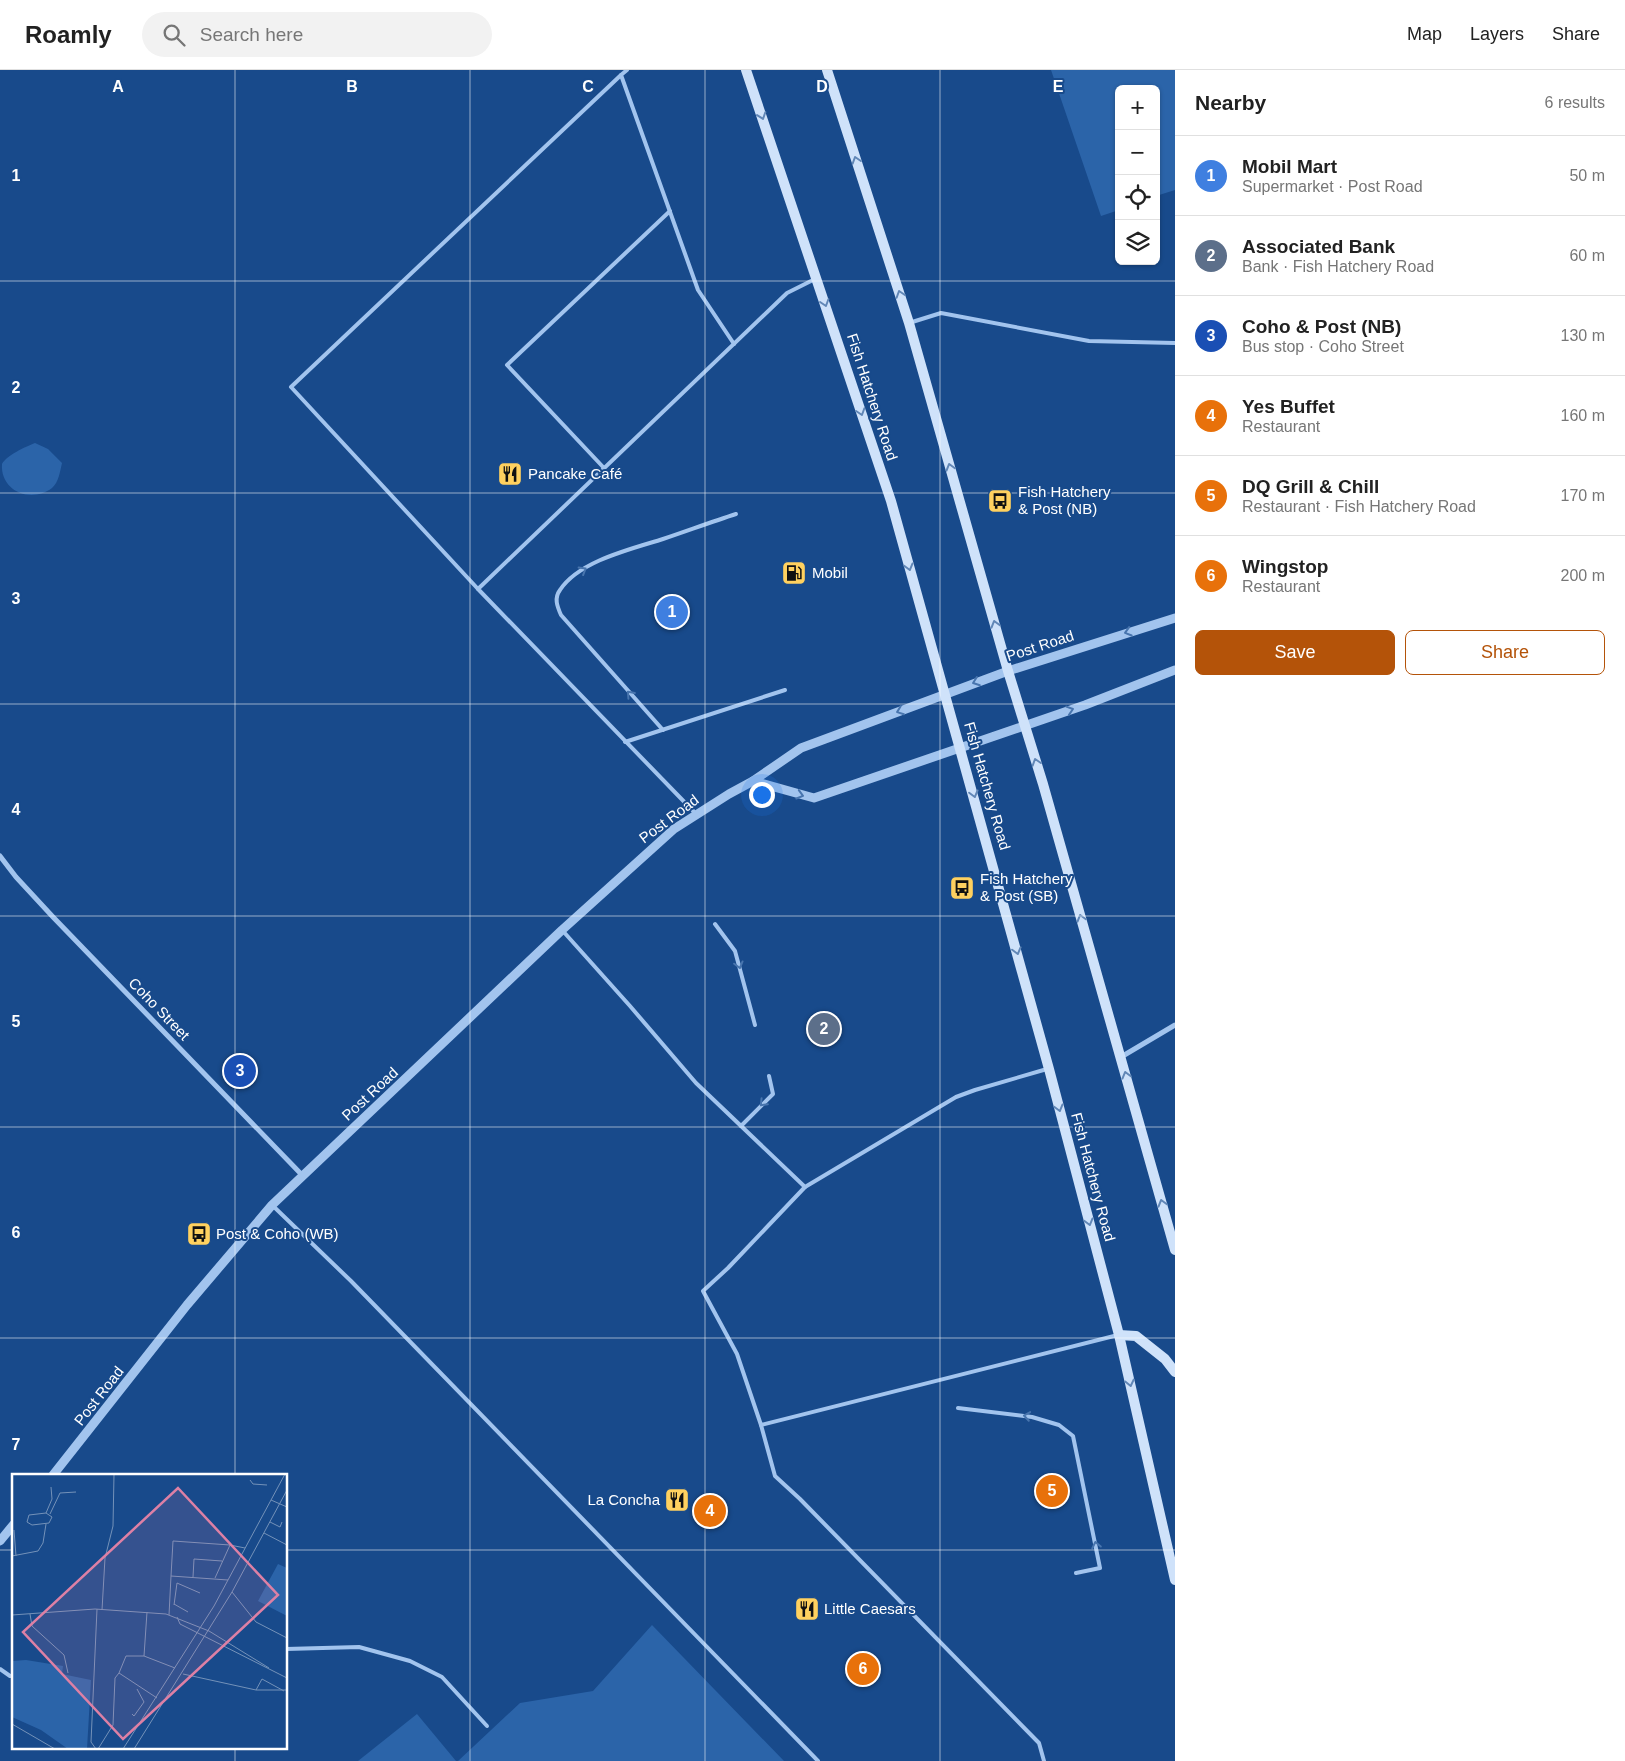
<!DOCTYPE html>
<meta charset="utf-8">
<style>
body{margin:0;font-family:Arial,sans-serif;background:#f2f2f2;color:#222}
.controls{position:absolute;right:15px;top:15px;display:grid;overflow:hidden;border-radius:8px;box-shadow:0 1px 4px #0004}
.controls button{width:45px;height:45px;display:grid;place-items:center;padding:0;border:0;border-bottom:1px solid #e0e0e0;background:#fff;color:#222;font:25px sans-serif}
.you{position:absolute;left:761px;top:724px;width:18px;height:18px;margin:-12px;border:4px solid #fff;border-radius:50%;background:#1a73e8;box-shadow:0 0 0 8px #1a73e833}
.badge{display:grid;place-items:center;width:32px;height:32px;border-radius:50%;background:#b45309;color:#fff;font-size:16px;font-weight:700}
.pin{position:absolute;translate:-50% -50%;border:2px solid #fff;box-shadow:0 1px 5px #0006}
.list{margin:0;padding:0;list-style:none}
h2{display:flex;justify-content:space-between;align-items:center;height:65px;margin:0;padding:0 20px;font-size:21px}
h2 small{font-size:16px;font-weight:400;color:#767676}
.list li{display:grid;grid-template-columns:32px 1fr auto;gap:15px;align-items:center;box-sizing:border-box;height:80px;padding:0 20px;border-top:1px solid #e0e0e0}
.list b{display:block;font-size:19px;white-space:nowrap}
.list p{margin:0;font-size:16px;white-space:nowrap;color:#767676}
.list em{font-size:16px;font-style:normal;color:#767676}
.actions{display:flex;gap:10px;padding:15px 20px}
.actions a{flex:1;padding:11px 0;border:1px solid #b45309;border-radius:8px;text-align:center;font-size:18px;color:#b45309}
.actions .main{background:#b45309;color:#fff}
.icon{flex:none;width:28px;height:28px;fill:none;stroke:currentColor;stroke-width:2;stroke-linecap:round;stroke-linejoin:round}
.map{position:relative;flex:none;width:1175px;height:1691px;overflow:hidden}
header{display:flex;align-items:center;gap:30px;box-sizing:border-box;height:70px;padding:0 25px;background:#fff;border-bottom:1px solid #e0e0e0}
header strong{font-size:24px}
nav{display:flex;gap:28px;margin-inline-start:auto;font-size:18px}
.search{width:350px;height:45px;background:#f2f2f2;display:flex;align-items:center;gap:12px;box-sizing:border-box;padding:0 18px;border-radius:28px;color:#767676;font-size:19px}
main{display:flex}
aside{flex:1;background:#fff}
.map>svg:first-child{display:block}
.green{fill:#2b64a9}
.lines{fill:none;stroke-linecap:round;stroke-linejoin:round}
.service{stroke:#a2c4ee;stroke-width:4}
.minor{stroke:#a2c4ee;stroke-width:5}
.tertiary{stroke:#a2c4ee;stroke-width:9}
.secondary{stroke:#cfe2fa;stroke-width:10}
.oneway{stroke:#6187b7}
.oneway2{stroke:#4875ae}
.grid{fill:none;stroke:#fff;stroke-width:1;stroke-opacity:0.55}
.labels{text-anchor:middle;stroke-width:4;stroke-linejoin:round;paint-order:stroke}
.street-label{font-size:15px;fill:#fff;stroke:#184a8b}
.poi-label{font-size:15px;fill:#fff;stroke:#184a8b;text-anchor:start}
.inset-road{fill:none;stroke:#7492b9;stroke-width:1}
.view{fill:#dd80a5;fill-opacity:0.15;stroke:#dd80a5;stroke-width:2.5}
.inset-edge{fill:none;stroke:#fff;stroke-width:2.5}
.grid-label{font-size:16px;text-anchor:middle;font-weight:bold;fill:#fff;stroke:#184a8b;stroke-width:4;stroke-linejoin:round;paint-order:stroke}
</style>
<header>
<strong>Roamly</strong>
<div class="search"><svg class="icon" aria-label="search" viewBox="0 0 24 24"><circle cx="10" cy="10" r="6"/><path d="M15 15l6 6"/></svg>Search here</div>
<nav><a>Map</a><a>Layers</a><a>Share</a></nav>
</header>
<main>
<div class="map">
<svg width="1175" height="1691" viewBox="0 0 1175 1691">
<rect width="100%" height="100%" fill="#184a8b"/>
<g class="green">
<polygon points="1051,0 1175,0 1175,120 1156,126 1156,19 1119,19 1119,140 1101,146"/>
<path d="M 35,373 L 48,379 L 62,393 C 60,401 59,412 52,418 C 31,434 0,421 2,394 C 7,385 25,377 35,373 Z"/>
<polygon points="652,1555 784,1691 458,1691 520,1633 593,1621"/>
<polygon points="417,1644 456,1691 358,1691"/>
</g>
<g class="lines">
<g class="service">
<polyline points="627,0 621,5 698,220 734,274"/>
<polyline points="909,253 941,243 1089,271 1175,273"/>
<polyline points="604,398 507,295 670,141"/>
<polyline points="478,519 291,317 621,5"/>
<path d="M 663,660 L 561,545 C 557,536 554,528 560,520 C 579,491 631,479 663,469 C 687,461 711,452 736,444"/>
<polyline points="625,672 785,620"/>
<polyline points="696,744 478,519 787,223 815,209"/>
<polyline points="715,854 735,881 755,955"/>
<polyline points="562,860 630,936 696,1013 805,1117 956,1027 975,1020 1047,999"/>
<polyline points="741,1056 773,1024 769,1006"/>
<polyline points="805,1117 728,1198 703,1221 737,1284 761,1355 1118,1265"/>
<polyline points="272,1135 351,1211 818,1691"/>
<polyline points="958,1338 1032,1347 1059,1355 1073,1366 1100,1498 1076,1503"/>
<polyline points="761,1355 775,1406 800,1429 1039,1673 1044,1691"/>
<polyline points="286,1579 359,1577 410,1591 442,1607 487,1656"/>
<polyline points="0,1599 10,1606 14,1606"/>
</g>
<g class="minor">
<polyline points="0,786 16,807 53,847 303,1106"/>
<polyline points="1121,987 1175,955"/>
</g>
<g class="tertiary">
<polyline points="753,711 814,728 1085,635 1175,600"/>
<polyline points="53,1405 187,1235 272,1135 562,860 674,759 729,724 753,711 801,678 1008,601 1175,548"/>
<polyline points="0,1471 14,1454"/>
</g>
<g class="secondary">
<polyline points="746,0 891,431 1049,999 1119,1265 1175,1510"/>
<polyline points="827,0 909,253 1008,601 1043,714 1175,1180"/>
<polyline points="1119,1265 1136,1266 1165,1289 1175,1302"/>
</g>
</g>
<defs><path id="oneway-chevron" d="M-2-3.5L2.5 0L-2 3.5" fill="none" stroke-width="1.6" stroke-linecap="round" stroke-linejoin="round" transform="scale(1.25)"/></defs>
<g class="oneway">
<use href="#oneway-chevron" transform="translate(762 46) rotate(71)"/>
<use href="#oneway-chevron" transform="translate(856 90) rotate(-108)"/>
<use href="#oneway-chevron" transform="translate(900 224) rotate(-108)"/>
<use href="#oneway-chevron" transform="translate(825 233) rotate(72)"/>
<use href="#oneway-chevron" transform="translate(861 342) rotate(72)"/>
<use href="#oneway-chevron" transform="translate(950 397) rotate(-106)"/>
<use href="#oneway-chevron" transform="translate(909 497) rotate(75)"/>
<use href="#oneway-chevron" transform="translate(995 554) rotate(-106)"/>
<use href="#oneway-chevron" transform="translate(1036 692) rotate(-108)"/>
<use href="#oneway-chevron" transform="translate(974 724) rotate(75)"/>
<use href="#oneway-chevron" transform="translate(1081 848) rotate(-106)"/>
<use href="#oneway-chevron" transform="translate(1017 881) rotate(75)"/>
<use href="#oneway-chevron" transform="translate(1126 1005) rotate(-105)"/>
<use href="#oneway-chevron" transform="translate(1059 1038) rotate(75)"/>
<use href="#oneway-chevron" transform="translate(1162 1133) rotate(-106)"/>
<use href="#oneway-chevron" transform="translate(1089 1152) rotate(75)"/>
<use href="#oneway-chevron" transform="translate(1130 1313) rotate(77)"/>
</g>
<g class="oneway2">
<use href="#oneway-chevron" transform="translate(583 500) rotate(-31)"/>
<use href="#oneway-chevron" transform="translate(1128 562) rotate(163)"/>
<use href="#oneway-chevron" transform="translate(976 612) rotate(160)"/>
<use href="#oneway-chevron" transform="translate(630 624) rotate(-132)"/>
<use href="#oneway-chevron" transform="translate(1070 640) rotate(-18)"/>
<use href="#oneway-chevron" transform="translate(900 641) rotate(159)"/>
<use href="#oneway-chevron" transform="translate(800 725) rotate(16)"/>
<use href="#oneway-chevron" transform="translate(739 895) rotate(75)"/>
<use href="#oneway-chevron" transform="translate(763 1033) rotate(134)"/>
<use href="#oneway-chevron" transform="translate(1027 1346) rotate(-171)"/>
<use href="#oneway-chevron" transform="translate(1096 1475) rotate(-102)"/>
</g>
<path class="grid" d="M 235,0 L 235,1405M 470,0 L 470,1691M 705,0 L 705,1691M 940,0 L 940,1691M 0,211 L 1175,211M 0,423 L 1175,423M 0,634 L 1175,634M 0,846 L 1175,846M 0,1057 L 1175,1057M 0,1268 L 1175,1268M 0,1480 L 14,1480M 286,1480 L 1175,1480M 235,1677 L 235,1691"/>
<defs>
<symbol id="restaurant-square" viewBox="-11 -11 22 22"><rect x="-9" y="-9" width="18" height="18" rx="4" fill="#ffd15f" stroke="#184a8b"/><path d="M-5-6h1v4h1v-4h1v4h1v-4h1v5L-1.5 .5V6h-2V.5L-5-1ZM5-6V6H3V1.5H1.5Q1.5-4 5-6Z" fill="#111"/></symbol>
<symbol id="bus-square" viewBox="-11 -11 22 22"><rect x="-9" y="-9" width="18" height="18" rx="4" fill="#ffd15f" stroke="#184a8b"/><path d="M-5-6H5V4H4V6H2V4H-2V6H-4V4H-5ZM-3.5-4V0h7V-4ZM-3.5 1.2v1.5H-2V1.2ZM2 1.2v1.5H3.5V1.2Z" fill="#111"/></symbol>
<symbol id="fuel-square" viewBox="-11 -11 22 22"><rect x="-9" y="-9" width="18" height="18" rx="4" fill="#ffd15f" stroke="#184a8b"/><path d="M-5.5-6h7V0h2V4h1.3V-2.5L3-4.5l.8-.8L6-3V5H2.5V1h-1V6h-7ZM-4.2-4.7v3.2H.2V-4.7Z" fill="#111"/></symbol>
</defs>
<g fill-rule="evenodd">
<use href="#restaurant-square" x="496" y="390" width="28" height="28"/>
<use href="#bus-square" x="986" y="417" width="28" height="28"/>
<use href="#fuel-square" x="780" y="489" width="28" height="28"/>
<use href="#bus-square" x="948" y="804" width="28" height="28"/>
<use href="#bus-square" x="185" y="1150" width="28" height="28"/>
<use href="#restaurant-square" x="663" y="1416" width="28" height="28"/>
<use href="#restaurant-square" x="793" y="1525" width="28" height="28"/>
</g>
<g class="labels">
<g class="street-label">
<text transform="translate(872 327) rotate(72)" y="5">Fish Hatchery Road</text>
<text transform="translate(1040 576) rotate(-18)" y="5">Post Road</text>
<text transform="translate(987 716) rotate(74)" y="5">Fish Hatchery Road</text>
<text transform="translate(669 749) rotate(-37)" y="5">Post Road</text>
<text transform="translate(159 939) rotate(46)" y="5">Coho Street</text>
<text transform="translate(370 1024) rotate(-43)" y="5">Post Road</text>
<text transform="translate(1093 1107) rotate(75)" y="5">Fish Hatchery Road</text>
<text transform="translate(99 1326) rotate(-52)" y="5">Post Road</text>
</g>
<g class="poi-label">
<text x="528" y="409">Pancake Café</text>
<text x="1018" y="427">Fish Hatchery<tspan x="1018" dy="17">&amp; Post (NB)</tspan></text>
<text x="812" y="508">Mobil</text>
<text x="980" y="814">Fish Hatchery<tspan x="980" dy="17">&amp; Post (SB)</tspan></text>
<text x="216" y="1169">Post &amp; Coho (WB)</text>
<text x="660" y="1435" text-anchor="end">La Concha</text>
<text x="824" y="1544">Little Caesars</text>
</g>
</g>
<g transform="translate(12 1404)">
<rect width="275" height="275" fill="#184a8b"/>
<path d="M 266,90 L 275,94 L 275,142 L 246,127 ZM 14,186 L 51,192 L 50,200 L 79,206 L 75,275 L 56,275 L 29,256 L 0,243 L 0,187 Z" fill="#2b64a9"/>
<path class="inset-road" d="M 238,6 L 241,10 L 255,11M 259,26 L 275,33M 34,39 L 40,43 L 37,49 L 20,51 L 15,48 L 17,41 ZM 34,39 L 40,25 L 39,13M 38,40 L 48,19 L 64,18M 258,48 L 268,53 L 270,48M 2,56 L 4,82M 252,59 L 275,71M 0,82 L 26,77 L 31,69 L 34,50M 159,102 L 161,67 L 218,71M 181,103 L 182,85 L 210,87M 203,104 L 218,71 L 233,74M 220,118 L 244,148 L 275,164M 162,130 L 176,138M 162,131 L 165,109 L 188,119M 90,136 L 93,84 L 101,52 L 102,0M 135,138 L 132,182 L 163,194M 18,140 L 20,152 L 52,181 L 56,199M 0,141 L 83,135 L 154,140 L 197,157 L 257,194M 157,141 L 159,102 L 216,106M 165,143 L 168,150 L 275,204M 132,182 L 114,182 L 107,199 L 145,224M 171,200 L 244,216 L 275,216M 244,216 L 250,205 L 272,217M 120,240 L 122,242 L 132,228 L 125,215M 0,250 L 43,275M 84,275 L 79,268 L 85,135M 86,275 L 101,251 L 103,204 L 107,199M 111,275 L 202,132 L 273,0M 122,275 L 220,118 L 275,16"/>
<path class="view" d="M 166,14 L 266,121 L 111,265 L 11,158 Z"/>
<rect width="275" height="275" class="inset-edge"/>
</g>
<g class="grid-label">
<text x="118" y="22">A</text>
<text x="352" y="22">B</text>
<text x="588" y="22">C</text>
<text x="822" y="22">D</text>
<text x="1058" y="22">E</text>
<text x="16" y="111">1</text>
<text x="16" y="323">2</text>
<text x="16" y="534">3</text>
<text x="16" y="745">4</text>
<text x="16" y="957">5</text>
<text x="16" y="1168">6</text>
<text x="16" y="1380">7</text>
</g>
</svg>
<div class="controls">
<button>+</button>
<button>−</button>
<button><svg class="icon" aria-label="locate" viewBox="0 0 24 24"><circle cx="12" cy="12" r="6"/><path d="M12 2v4M12 18v4M2 12h4M18 12h4"/></svg></button>
<button><svg class="icon" aria-label="layers" viewBox="0 0 24 24"><path d="M12 4l9 5-9 5-9-5zM3 14l9 5 9-5"/></svg></button>
</div>
<div class="you"></div>
<div class="pin badge" style="left:672px;top:542px;background:#3f7fe0">1</div>
<div class="pin badge" style="left:824px;top:959px;background:#5c6f8a">2</div>
<div class="pin badge" style="left:240px;top:1001px;background:#1a4fb4">3</div>
<div class="pin badge" style="left:710px;top:1441px;background:#e8710a">4</div>
<div class="pin badge" style="left:1052px;top:1421px;background:#e8710a">5</div>
<div class="pin badge" style="left:863px;top:1599px;background:#e8710a">6</div>
</div>
<aside>
<h2>Nearby<small>6 results</small></h2>
<ul class="list">
<li><span class="badge" style="background:#3f7fe0">1</span><div><b>Mobil Mart</b><p>Supermarket · Post Road</p></div><em>50 m</em></li>
<li><span class="badge" style="background:#5c6f8a">2</span><div><b>Associated Bank</b><p>Bank · Fish Hatchery Road</p></div><em>60 m</em></li>
<li><span class="badge" style="background:#1a4fb4">3</span><div><b>Coho &amp; Post (NB)</b><p>Bus stop · Coho Street</p></div><em>130 m</em></li>
<li><span class="badge" style="background:#e8710a">4</span><div><b>Yes Buffet</b><p>Restaurant</p></div><em>160 m</em></li>
<li><span class="badge" style="background:#e8710a">5</span><div><b>DQ Grill &amp; Chill</b><p>Restaurant · Fish Hatchery Road</p></div><em>170 m</em></li>
<li><span class="badge" style="background:#e8710a">6</span><div><b>Wingstop</b><p>Restaurant</p></div><em>200 m</em></li>
</ul>
<div class="actions"><a class="main">Save</a><a>Share</a></div>
</aside>
</main>
